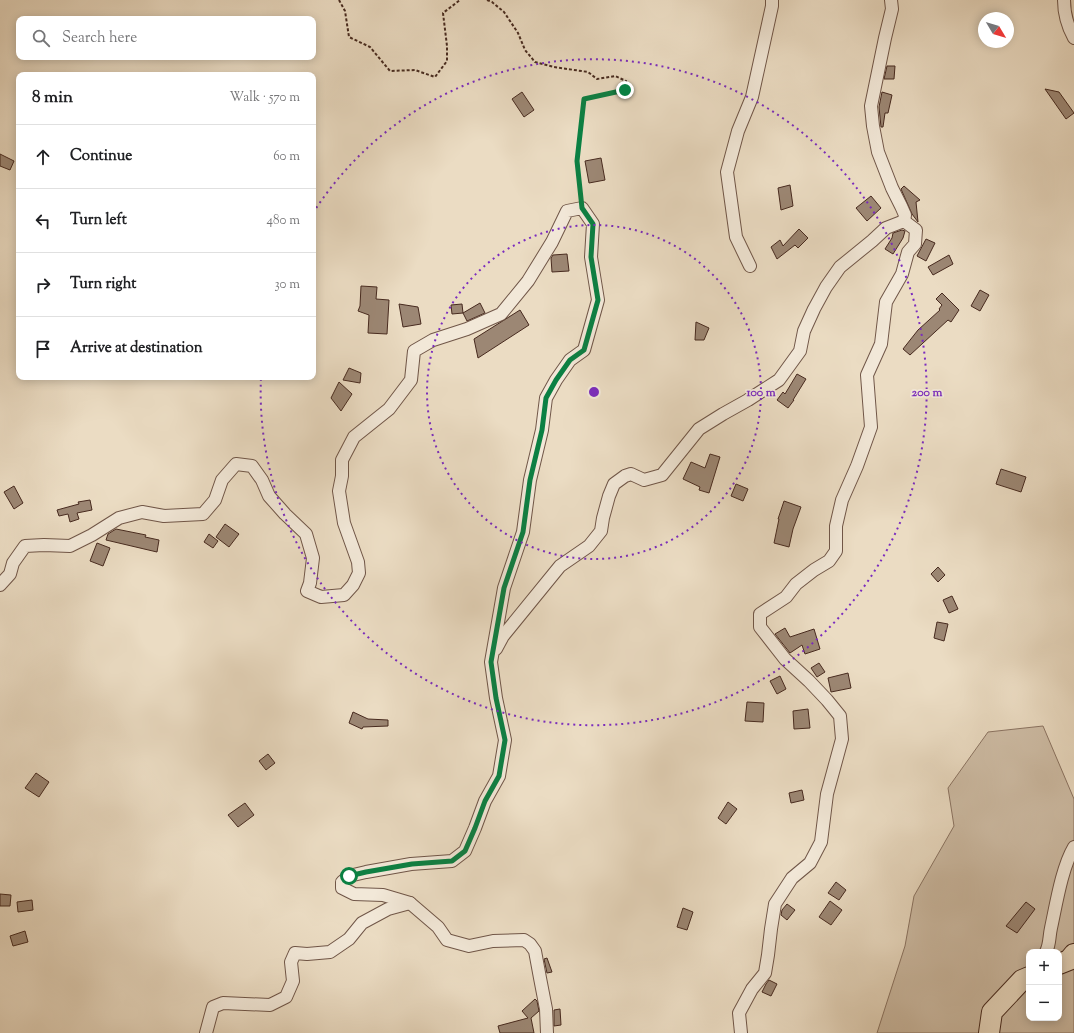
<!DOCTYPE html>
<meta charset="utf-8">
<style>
body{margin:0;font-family:"Sorts Mill Goudy",serif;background:#f6f6f6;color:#202124}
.controls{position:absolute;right:12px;bottom:12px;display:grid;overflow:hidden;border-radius:8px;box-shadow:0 2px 10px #0003}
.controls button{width:36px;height:36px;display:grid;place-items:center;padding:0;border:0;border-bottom:1px solid #e0e0e0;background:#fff;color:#202124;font:20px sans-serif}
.compass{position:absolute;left:978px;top:12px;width:36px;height:36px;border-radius:50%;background:#fff;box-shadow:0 2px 10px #0003;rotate:128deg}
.stop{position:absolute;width:12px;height:12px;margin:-9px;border:3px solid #0b8043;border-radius:50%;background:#fff}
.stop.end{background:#0b8043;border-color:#fff;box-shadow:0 1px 4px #0008}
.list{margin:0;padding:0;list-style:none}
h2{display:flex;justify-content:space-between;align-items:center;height:52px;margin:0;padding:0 16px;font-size:17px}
h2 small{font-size:13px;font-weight:400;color:#757577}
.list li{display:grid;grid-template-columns:26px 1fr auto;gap:12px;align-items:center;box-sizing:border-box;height:64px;padding:0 16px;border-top:1px solid #e0e0e0}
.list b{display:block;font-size:15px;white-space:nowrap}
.list em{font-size:13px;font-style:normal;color:#757577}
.icon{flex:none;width:22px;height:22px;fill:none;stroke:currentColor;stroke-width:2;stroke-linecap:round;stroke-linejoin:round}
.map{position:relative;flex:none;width:1074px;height:1033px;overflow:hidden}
.search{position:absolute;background:#fff;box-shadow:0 2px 10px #0003;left:16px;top:16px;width:300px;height:44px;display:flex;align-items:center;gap:10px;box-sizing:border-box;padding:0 14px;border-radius:8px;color:#757577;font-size:15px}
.panel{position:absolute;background:#fff;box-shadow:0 2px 10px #0003;left:16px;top:72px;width:300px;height:308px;border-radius:8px}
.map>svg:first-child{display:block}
.green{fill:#cfbea7;stroke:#8b7463;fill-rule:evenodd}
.building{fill:#9c8774;stroke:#472a1f}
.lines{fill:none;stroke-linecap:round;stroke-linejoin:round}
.street-casing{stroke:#705648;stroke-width:14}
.primary-casing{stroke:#472a1f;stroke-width:22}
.path{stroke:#472a1f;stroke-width:2;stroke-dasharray:3 2;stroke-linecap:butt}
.street{stroke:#f2e8d8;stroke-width:12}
.primary{stroke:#ebdcc3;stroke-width:20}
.route{stroke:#0b8043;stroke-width:5}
.ring{fill:none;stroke:#7b2cbf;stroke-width:2;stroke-dasharray:2 4}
.centre{fill:#7b2cbf;stroke:#f2e8d8;stroke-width:2}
.ring-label{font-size:12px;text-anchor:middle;font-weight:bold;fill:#7b2cbf;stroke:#f2e8d8;stroke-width:3.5;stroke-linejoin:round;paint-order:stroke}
</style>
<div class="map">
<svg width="1074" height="1033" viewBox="0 0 1074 1033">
<rect width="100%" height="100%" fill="#ebdcc3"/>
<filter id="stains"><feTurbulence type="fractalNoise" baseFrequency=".005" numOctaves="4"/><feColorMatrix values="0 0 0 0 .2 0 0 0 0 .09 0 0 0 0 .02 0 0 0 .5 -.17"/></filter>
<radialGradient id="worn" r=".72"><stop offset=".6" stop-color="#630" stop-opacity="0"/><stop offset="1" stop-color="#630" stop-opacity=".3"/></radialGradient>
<path class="green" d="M 1043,726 L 1074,799 L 1074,1033 L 877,1033 L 905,946 L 914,896 L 954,826 L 948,788 L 988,732 ZM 1029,952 L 1059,952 L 1059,1018 L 1029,1018 Z"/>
<g class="building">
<polygon points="887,66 895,66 894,79 884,79"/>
<polygon points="1045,89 1059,92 1074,113 1066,119"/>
<polygon points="522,92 534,110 524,117 512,99"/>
<polygon points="882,92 892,95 888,113 885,113 883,127 881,127 879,107"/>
<polygon points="0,154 14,161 10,170 0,166"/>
<polygon points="601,158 605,180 589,183 585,161"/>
<polygon points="790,185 793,206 781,210 778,188"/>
<polygon points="904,186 920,200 916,202 918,222 912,214 901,189"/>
<polygon points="871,196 881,208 867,221 856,208"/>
<polygon points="799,229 808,238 798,248 795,245 777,259 771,247 780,240 783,246"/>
<polygon points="902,230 905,231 903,238 893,254 885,249 892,238 893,233"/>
<polygon points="926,239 935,243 926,261 917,256"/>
<polygon points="567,254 569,271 552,272 551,258 553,255"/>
<polygon points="949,255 953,264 933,275 928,267"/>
<polygon points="361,286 377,287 376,299 389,300 387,334 368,333 369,315 358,311 360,306"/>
<polygon points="980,290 989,295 980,311 971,306"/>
<polygon points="942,293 959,310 951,322 948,320 910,355 903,349 918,330 940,310 939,309 942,305 936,299"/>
<polygon points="480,303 485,313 467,321 463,313"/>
<polygon points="399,304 418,307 421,324 403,327"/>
<polygon points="462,304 463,313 452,314 451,305"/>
<polygon points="520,310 529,325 478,358 474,339"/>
<polygon points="696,322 709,328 704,340 695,340"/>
<polygon points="349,368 361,373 360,383 343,380"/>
<polygon points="797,374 806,379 793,400 794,400 788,408 777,400 783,392 785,394"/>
<polygon points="339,382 352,394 341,411 331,398"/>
<polygon points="710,454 720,457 709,493 699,490 700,487 683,479 691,462 705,468"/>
<polygon points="1001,469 1026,477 1021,492 996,484"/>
<polygon points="736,484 748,489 743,501 731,496"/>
<polygon points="14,486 23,503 14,509 4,492"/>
<polygon points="90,500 92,510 77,513 79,519 70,522 68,514 59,516 57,510 79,504 78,502"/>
<polygon points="784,501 801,507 793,529 789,547 774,543 779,519 778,519"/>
<polygon points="225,524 239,534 229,547 216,537"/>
<polygon points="116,529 146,535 145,537 159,540 157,552 106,540 108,534"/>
<polygon points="209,534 218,541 213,548 204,542"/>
<polygon points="97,543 110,548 103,566 90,561"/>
<polygon points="938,567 945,575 938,582 931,574"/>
<polygon points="952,596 958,609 949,613 943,600"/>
<polygon points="937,622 948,624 944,641 934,638"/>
<polygon points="785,628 790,637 814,629 820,649 805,654 802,645 790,653 775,634"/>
<polygon points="819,663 825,672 817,677 811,668"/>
<polygon points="848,673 851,688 831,692 828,678"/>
<polygon points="780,676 786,689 777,694 770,681"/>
<polygon points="747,702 764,703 763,722 745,721"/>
<polygon points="808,709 810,728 794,729 793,711"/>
<polygon points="353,712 368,719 388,720 388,726 363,727 362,729 349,723"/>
<polygon points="268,754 275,763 266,770 259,761"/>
<polygon points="36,773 49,782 39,797 25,788"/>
<polygon points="802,790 804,800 791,803 789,793"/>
<polygon points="728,802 737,809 726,824 718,818"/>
<polygon points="245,803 254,815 238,827 228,815"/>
<polygon points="836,882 846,890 839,900 828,893"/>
<polygon points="0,894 11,895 10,906 0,906"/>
<polygon points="32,900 33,910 18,912 17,902"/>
<polygon points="830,901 842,910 831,925 819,917"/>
<polygon points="1026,902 1035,909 1017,933 1006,926"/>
<polygon points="787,904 795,910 787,920 781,915 782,910"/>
<polygon points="683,908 693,912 687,930 677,927"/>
<polygon points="25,931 28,942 13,946 10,936"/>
<polygon points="547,958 552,972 547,973 544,959"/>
<polygon points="769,980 777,984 771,996 762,992 766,984"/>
<polygon points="535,999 537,1001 539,1011 531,1018 534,1033 500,1033 498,1026 528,1018 522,1011"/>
<polygon points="560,1009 561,1025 554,1026 554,1010"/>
</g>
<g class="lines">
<defs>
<g id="street">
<polyline points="891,0 892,9 885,38 871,106 873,126 878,152 892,188 901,206 905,215 904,221"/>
<path d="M 1064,0 C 1064,13 1068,27 1074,38"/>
<polyline points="750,266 736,237 727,172 738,131 752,97 772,6 772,0"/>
<polyline points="0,585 10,574 13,563 25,546 44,545 70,546 92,535 119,518 142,512 164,516 203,514 215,500 222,480 236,464 252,466 262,480 269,496 285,514 306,534 313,558 310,583 307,591 321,597 344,595 353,585 359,573 358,562 344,523 339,491 342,476 342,460 354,437 389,409 411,380 414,351 433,340 467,329 501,314 528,281 552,242 567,211 582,208 593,224 591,257 598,300 584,350 570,360 556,380 546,398 542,430 530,480 523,532 504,588 491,662 496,698 505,740 499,776 485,801 475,828 465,851 452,861 411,864 366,872 349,876 342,882 342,888 354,894 383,895 410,903 438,927 447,940 469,946 493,941 524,940 530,944 535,951 540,978 546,1009 547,1033"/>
<polyline points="496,649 503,636 560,566 589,546 601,531 603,518 609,496 614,484 625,476 631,474 644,480 662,475 699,429 723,414 748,400 779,380 800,351 804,331 814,309 826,287 840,267 872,241 886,228 904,221 916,230 915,244 908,252 902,274 886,302 881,344 867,375 871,427 857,466 842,500 836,526 836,551 829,561 814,570 796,584 786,597 760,614 760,627 785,659 809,681 827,700 840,716 842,739 827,794 821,842 810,863 792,878 775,904 771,929 768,955 765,973 752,989 739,1013 741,1033"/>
<path d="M 1046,952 C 1050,944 1049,937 1051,928 C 1056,905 1062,867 1074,847"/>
<polyline points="206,1033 213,1007 223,1003 270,1005 286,997 293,981 291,962 295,953 307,954 330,952 349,939 362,923 388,909 410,903"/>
</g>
<g id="primary">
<polyline points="1059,964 1069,960 1074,954"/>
<polyline points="989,1033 992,1012 1022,980 1029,977"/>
</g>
</defs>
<use href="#street" class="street-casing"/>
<use href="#primary" class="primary-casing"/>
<g class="path">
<polyline points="339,0 345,11 349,37 370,47 390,71 415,70 435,77 447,61 447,46 443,13 460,0"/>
<polyline points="487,0 492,2 504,12 518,33 525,50 535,62 554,67 588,72 597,79 615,76 626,81 625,90 584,99 577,161 581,197"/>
</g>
<use href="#street" class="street"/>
<use href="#primary" class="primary"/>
</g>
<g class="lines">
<polyline class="route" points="349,876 366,872 412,864 452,861 465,851 475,828 485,801 499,776 505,740 496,698 491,662 504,588 523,532 530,480 542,430 546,398 556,380 570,360 584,350 598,300 591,257 593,224 582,208 577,161 584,99 625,90"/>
</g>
<g class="ring">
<circle cx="594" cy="392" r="167"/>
<path d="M313 213A333 333 0 1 1 261 377"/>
</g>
<circle cx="594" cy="392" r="6" class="centre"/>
<g class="ring-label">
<text x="761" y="396">100 m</text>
<text x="927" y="396">200 m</text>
</g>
<rect width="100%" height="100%" filter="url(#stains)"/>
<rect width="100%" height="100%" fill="url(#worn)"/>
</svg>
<div class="controls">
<button>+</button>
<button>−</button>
</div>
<svg class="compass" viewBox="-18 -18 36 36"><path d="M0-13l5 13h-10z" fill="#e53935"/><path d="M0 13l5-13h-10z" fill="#757577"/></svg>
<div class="stop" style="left:349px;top:876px"></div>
<div class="stop end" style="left:625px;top:90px"></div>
<div class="search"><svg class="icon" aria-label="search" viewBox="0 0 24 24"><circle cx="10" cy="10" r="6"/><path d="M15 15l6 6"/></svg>Search here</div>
<section class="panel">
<h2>8 min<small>Walk · 570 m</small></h2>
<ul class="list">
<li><svg class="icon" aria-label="ahead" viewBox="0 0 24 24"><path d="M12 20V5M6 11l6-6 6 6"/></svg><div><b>Continue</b></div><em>60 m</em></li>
<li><svg class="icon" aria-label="left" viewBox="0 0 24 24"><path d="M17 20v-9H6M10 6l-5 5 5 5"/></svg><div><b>Turn left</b></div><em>480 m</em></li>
<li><svg class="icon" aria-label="right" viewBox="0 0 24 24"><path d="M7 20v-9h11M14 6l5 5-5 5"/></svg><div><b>Turn right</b></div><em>30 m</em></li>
<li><svg class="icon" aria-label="arrive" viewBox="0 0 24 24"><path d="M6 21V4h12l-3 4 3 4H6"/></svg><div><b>Arrive at destination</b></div></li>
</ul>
</section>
</div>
